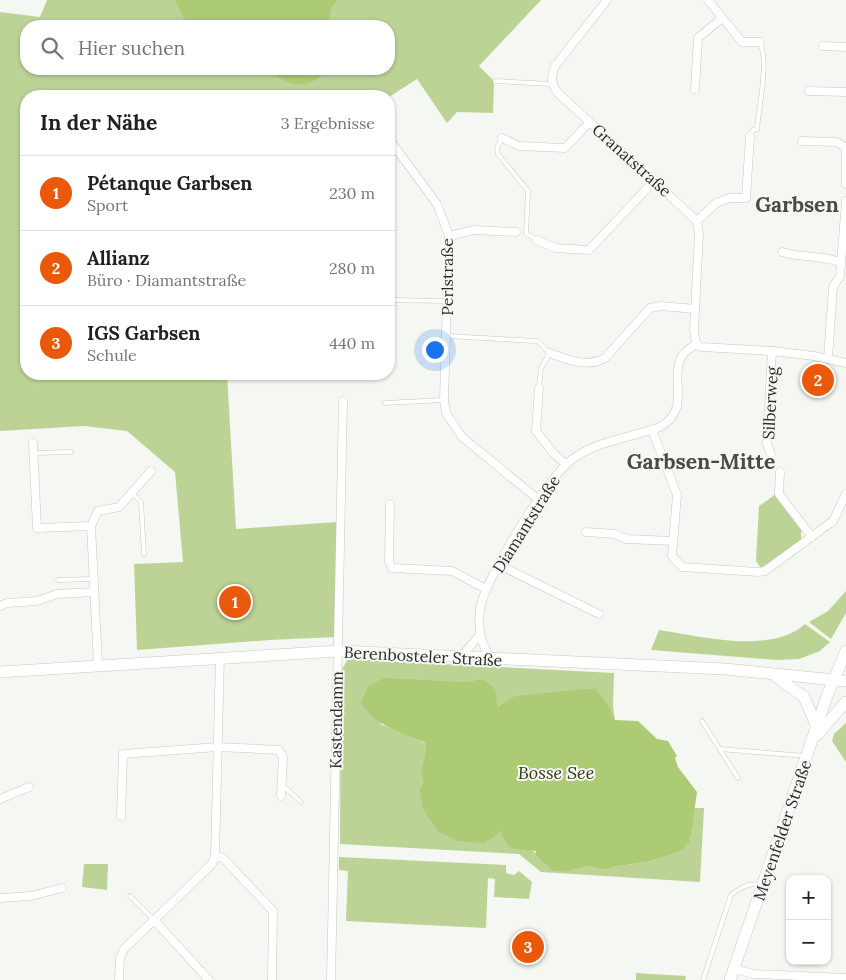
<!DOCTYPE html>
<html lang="de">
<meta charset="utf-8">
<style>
body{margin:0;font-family:Lora,serif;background:#f6f6f6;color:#202124}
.controls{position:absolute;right:15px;bottom:15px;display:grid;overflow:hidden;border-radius:10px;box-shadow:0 1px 4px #0004}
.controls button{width:45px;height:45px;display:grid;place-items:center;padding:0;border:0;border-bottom:1px solid #e0e0e0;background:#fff;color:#202124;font:25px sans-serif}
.you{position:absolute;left:434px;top:349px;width:18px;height:18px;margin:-12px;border:4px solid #fff;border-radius:50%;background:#1a73e8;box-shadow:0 0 0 8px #1a73e833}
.badge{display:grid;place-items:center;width:32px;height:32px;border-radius:50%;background:#ea580c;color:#fff;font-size:16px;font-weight:700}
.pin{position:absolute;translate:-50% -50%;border:2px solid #fff;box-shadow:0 1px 5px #0006}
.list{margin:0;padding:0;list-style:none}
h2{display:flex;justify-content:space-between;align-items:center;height:65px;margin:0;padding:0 20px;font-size:21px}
h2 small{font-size:16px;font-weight:400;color:#757577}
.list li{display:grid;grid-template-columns:32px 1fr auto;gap:15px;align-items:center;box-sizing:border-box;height:75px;padding:0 20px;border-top:1px solid #e0e0e0}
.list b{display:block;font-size:19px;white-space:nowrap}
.list p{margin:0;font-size:16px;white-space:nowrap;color:#757577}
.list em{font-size:16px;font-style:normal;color:#757577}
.icon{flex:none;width:28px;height:28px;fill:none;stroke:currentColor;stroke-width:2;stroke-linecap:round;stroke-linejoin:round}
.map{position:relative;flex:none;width:846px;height:980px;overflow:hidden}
.search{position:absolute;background:#fff;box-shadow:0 1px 4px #0004;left:20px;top:20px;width:375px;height:55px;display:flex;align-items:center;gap:12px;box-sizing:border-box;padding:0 18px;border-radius:20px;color:#757577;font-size:19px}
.panel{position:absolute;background:#fff;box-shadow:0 1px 4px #0004;left:20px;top:90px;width:375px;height:290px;border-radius:20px}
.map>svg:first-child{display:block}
.green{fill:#bdd395;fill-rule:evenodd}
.water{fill:#adca74}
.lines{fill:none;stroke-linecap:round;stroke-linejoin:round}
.lane-casing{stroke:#c7c8c4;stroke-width:5}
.street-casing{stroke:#c7c8c4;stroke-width:9}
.secondary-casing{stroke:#c7c8c4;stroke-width:12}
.lane{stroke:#fff;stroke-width:4}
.street{stroke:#fff;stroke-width:8}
.secondary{stroke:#fff;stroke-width:11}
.labels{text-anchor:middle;stroke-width:4;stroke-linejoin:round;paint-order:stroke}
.street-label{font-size:16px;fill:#2c2c2b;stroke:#f5f7f2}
.water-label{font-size:18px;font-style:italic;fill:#303b17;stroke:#f5f7f2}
.district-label{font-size:21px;font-weight:bold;fill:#494a46;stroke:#f5f7f2}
</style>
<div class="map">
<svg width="846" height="980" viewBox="0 0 846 980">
<rect width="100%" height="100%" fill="#f5f7f2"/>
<g class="green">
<path d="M 47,0 L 541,0 L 479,66 L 494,81 L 493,113 L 457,112 L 447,123 L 417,79 L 389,97 L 26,96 L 26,374 L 227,374 L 236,529 L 337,522 L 335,637 L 270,640 L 137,650 L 134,564 L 183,562 L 175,472 L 127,431 L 84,426 L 0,431 L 0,12 L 40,17 ZM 26,26 L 389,26 L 389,69 L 26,69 Z"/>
<polygon points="776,494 801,529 801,540 761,568 756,561 759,506"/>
<polygon points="846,591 846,613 831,639 809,622 828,611"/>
<path d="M 805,624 L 830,642 L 820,651 L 799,659 L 777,660 L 651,650 L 659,630 C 700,636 771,655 805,624 Z"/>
<polygon points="348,659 614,673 613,706 615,720 609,706 594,688 566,692 497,707 483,679 461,682 380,724 423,742 427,749 423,810 437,831 501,831 566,872 588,866 606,870 614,867 651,861 666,855 690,841 694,808 704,808 700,882 541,872 519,854 340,844 341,671"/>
<polygon points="846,723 846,762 832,741 834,734"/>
<polygon points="339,857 506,865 506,873 514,875 519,871 532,882 529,899 494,897 495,879 488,878 486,928 346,921 348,871 339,870"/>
<polygon points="84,864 108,864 107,890 82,887"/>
<polygon points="636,973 686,976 685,980 636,980"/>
</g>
<g class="water">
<polygon points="175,0 337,0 331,9 328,26 188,26"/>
<path d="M 270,69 L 326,69 C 312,90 286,89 270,69 Z"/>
<path d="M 384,678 L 461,682 L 483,679 L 495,689 L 498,707 L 515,696 L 595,688 L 609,706 L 615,720 L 638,721 L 657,739 L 668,741 L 677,756 L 675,758 L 678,767 L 697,792 L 690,841 L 682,850 L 651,861 L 614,867 L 606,870 L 588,866 L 566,872 L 552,870 L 536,855 L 536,851 C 516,849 507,853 501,831 L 485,843 L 457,841 L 437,831 L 423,810 L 420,790 L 424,781 C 416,766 431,757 424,742 C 399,732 376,726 361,703 L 368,686 Z"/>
</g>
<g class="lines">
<defs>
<g id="lane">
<polyline points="495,81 553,84"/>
<path d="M 750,135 L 753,130 L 757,129 C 759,105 769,63 760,42"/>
<polyline points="502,138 497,148 498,154 528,191 526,233 537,240"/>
<polyline points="389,300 446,301"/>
<polyline points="446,336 537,341 550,353 541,368 539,387"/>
<polyline points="385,403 444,400"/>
<polyline points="34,453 71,452"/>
<polyline points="132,493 141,502 144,554"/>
<polyline points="58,580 94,579"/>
<polyline points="702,721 738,778"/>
<polyline points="720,749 805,756"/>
<polyline points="282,785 301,802"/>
<polyline points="130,896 154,920"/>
<path d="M 703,980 L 731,895 C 740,888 749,882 760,885"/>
</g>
<g id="street">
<path d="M 607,0 L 555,66 C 551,75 551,85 558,93 L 697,221 L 699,233 L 694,331 L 696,344"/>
<polyline points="708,0 742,42 760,42"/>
<polyline points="823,46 846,47"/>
<polyline points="695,89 698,38 722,18"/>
<polyline points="809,91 846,92"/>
<polyline points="502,138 519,146 565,148 590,122"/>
<polyline points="802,141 837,142 846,148"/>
<polyline points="392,143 437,204 449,236 444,400 446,413 462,437 539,500"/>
<polyline points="846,148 846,184"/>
<polyline points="697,221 716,203 730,198 746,198 750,136"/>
<polyline points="449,236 474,230 516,232"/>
<polyline points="537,240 555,248 589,250 655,180"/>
<path d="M 782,252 C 801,258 822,255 840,262"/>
<path d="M 550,353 C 568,360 587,368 605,358 L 650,308 L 661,306 L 695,309"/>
<polyline points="828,359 833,287 840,276 846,201"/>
<polyline points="539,388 536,431 554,454 566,464"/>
<polyline points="652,430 677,495 672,556 682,567 758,572 765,571 833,521 846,494"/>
<polyline points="33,443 37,528 91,526"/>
<polyline points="771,454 767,444 772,351"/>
<polyline points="780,472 779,494 812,537"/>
<polyline points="390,504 389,561 392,568 452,571 486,589"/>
<polyline points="586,532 615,534 626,539 673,541"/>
<polyline points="499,565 599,614"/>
<polyline points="0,606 7,603 37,601 57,594 94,592"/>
<polyline points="461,657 479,636"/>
<path d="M 491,659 C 480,642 478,629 480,609 C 484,580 549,474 574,458 C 598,441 632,437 660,427 C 691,410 670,379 681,358 C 683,352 691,348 696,344 L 701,347 L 772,351 L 814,356 L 846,363"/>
<polyline points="98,665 91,526 98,511 119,507 151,471"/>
<polyline points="0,799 29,787"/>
<polyline points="121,816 123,754 218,747 279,750 283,757 281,796"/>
<polyline points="215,856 223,858 273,911 272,980"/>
<polyline points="0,898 31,896 62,888"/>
<polyline points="154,920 209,980"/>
<polyline points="734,969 754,974 846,978"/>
<polyline points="119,980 120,958 124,949 212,864 215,856 220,657"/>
<polyline points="331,980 343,401"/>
</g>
<g id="secondary">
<polyline points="0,672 339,651 725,669 846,681"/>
<polyline points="775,676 804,697 817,727"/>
<polyline points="817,735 846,702"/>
<polyline points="730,980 827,696 846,651"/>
</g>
</defs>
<use href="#lane" class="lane-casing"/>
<use href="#street" class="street-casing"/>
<use href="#secondary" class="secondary-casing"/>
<use href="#lane" class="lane"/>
<use href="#street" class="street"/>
<use href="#secondary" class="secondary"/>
</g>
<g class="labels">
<g class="street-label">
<text transform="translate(632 160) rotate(42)" y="6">Granatstraße</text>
<text transform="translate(447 277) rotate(-90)" y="6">Perlstraße</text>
<text transform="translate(770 403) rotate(-87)" y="6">Silberweg</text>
<text transform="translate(526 524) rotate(-58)" y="6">Diamantstraße</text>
<text transform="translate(423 656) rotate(3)" y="6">Berenbosteler Straße</text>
<text transform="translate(336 720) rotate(-89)" y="6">Kastendamm</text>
<text transform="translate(782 830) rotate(-71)" y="6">Meyenfelder Straße</text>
</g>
<g class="water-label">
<text x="556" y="779">Bosse See</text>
</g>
<g class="district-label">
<text x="797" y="212">Garbsen</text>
<text x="701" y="469">Garbsen-Mitte</text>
</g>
</g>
</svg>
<div class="controls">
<button>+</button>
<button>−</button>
</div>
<div class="you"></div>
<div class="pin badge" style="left:235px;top:602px">1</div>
<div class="pin badge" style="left:818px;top:380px">2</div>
<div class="pin badge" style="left:528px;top:947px">3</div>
<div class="search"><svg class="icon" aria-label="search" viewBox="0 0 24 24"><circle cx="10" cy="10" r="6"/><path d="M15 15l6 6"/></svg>Hier suchen</div>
<section class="panel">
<h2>In der Nähe<small>3 Ergebnisse</small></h2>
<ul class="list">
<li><span class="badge">1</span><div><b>Pétanque Garbsen</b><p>Sport</p></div><em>230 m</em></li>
<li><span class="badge">2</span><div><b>Allianz</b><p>Büro · Diamantstraße</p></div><em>280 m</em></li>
<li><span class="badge">3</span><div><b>IGS Garbsen</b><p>Schule</p></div><em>440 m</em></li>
</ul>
</section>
</div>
